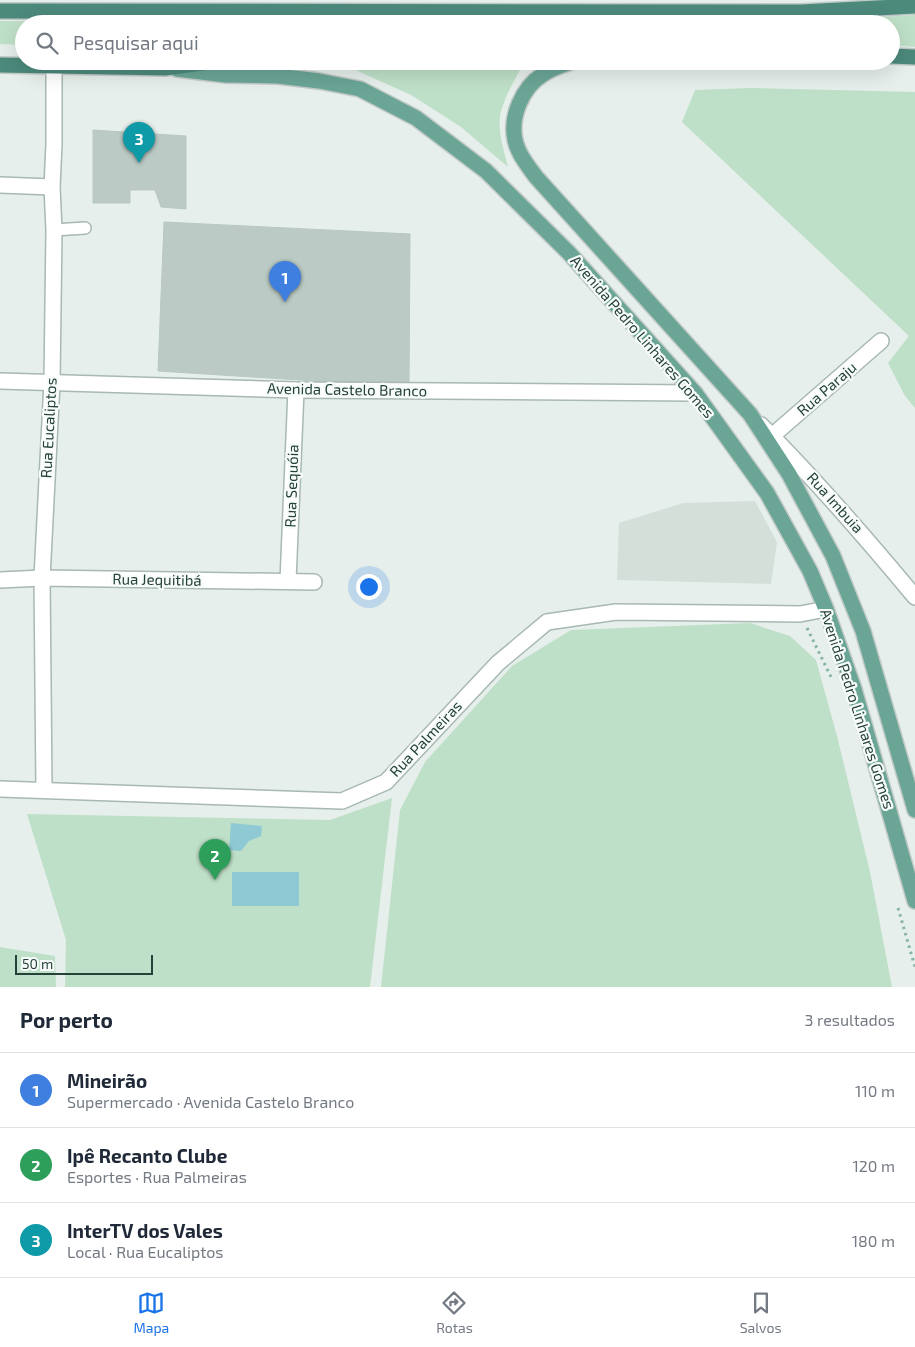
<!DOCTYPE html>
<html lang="pt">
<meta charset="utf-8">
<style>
body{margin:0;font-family:"Exo 2",sans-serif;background:#f2f2f3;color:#1f2937}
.scale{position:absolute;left:15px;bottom:12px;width:138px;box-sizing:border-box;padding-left:5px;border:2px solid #24423a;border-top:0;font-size:14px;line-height:18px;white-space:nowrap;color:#24423a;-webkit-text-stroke:4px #f7fbf9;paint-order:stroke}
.you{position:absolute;left:368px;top:586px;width:18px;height:18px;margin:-12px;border:4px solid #fff;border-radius:50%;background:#1a73e8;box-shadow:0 0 0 8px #1a73e833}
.badge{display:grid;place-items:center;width:32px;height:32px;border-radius:50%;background:#1a73e8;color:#fff;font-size:16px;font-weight:700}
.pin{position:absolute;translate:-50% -41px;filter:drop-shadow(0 1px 2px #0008)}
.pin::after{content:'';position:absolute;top:26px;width:18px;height:15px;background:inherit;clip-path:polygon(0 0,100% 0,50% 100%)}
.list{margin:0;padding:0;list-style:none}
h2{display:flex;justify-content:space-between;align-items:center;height:65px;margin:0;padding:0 20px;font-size:21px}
h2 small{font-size:16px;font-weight:400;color:#747a83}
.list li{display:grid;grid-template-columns:32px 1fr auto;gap:15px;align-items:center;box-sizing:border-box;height:75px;padding:0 20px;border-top:1px solid #e0e1e3}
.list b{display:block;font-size:19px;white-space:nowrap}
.list p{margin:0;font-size:16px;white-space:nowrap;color:#747a83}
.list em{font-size:16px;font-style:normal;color:#747a83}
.icon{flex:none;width:28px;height:28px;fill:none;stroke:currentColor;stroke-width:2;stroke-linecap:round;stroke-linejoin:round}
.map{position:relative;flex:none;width:915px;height:987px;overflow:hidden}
.search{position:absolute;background:#fff;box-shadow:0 5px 20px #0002;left:15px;right:15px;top:15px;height:55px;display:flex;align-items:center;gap:12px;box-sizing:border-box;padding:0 18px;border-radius:28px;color:#747a83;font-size:19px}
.sheet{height:290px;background:#fff}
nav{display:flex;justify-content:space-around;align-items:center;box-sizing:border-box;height:70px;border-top:1px solid #e0e1e3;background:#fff;font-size:14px;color:#747a83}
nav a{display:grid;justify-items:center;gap:2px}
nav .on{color:#1a73e8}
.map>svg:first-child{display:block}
.built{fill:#d4dfda}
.green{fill:#bfe0c8}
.water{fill:#8ec9d4}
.building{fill:#bbcac4;stroke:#b8c9c2}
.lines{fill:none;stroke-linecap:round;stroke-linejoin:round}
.service-casing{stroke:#a8b8b2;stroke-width:14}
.minor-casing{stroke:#a8b8b2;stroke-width:18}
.tertiary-casing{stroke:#a8b8b2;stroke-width:18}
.primary-casing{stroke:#c2cac8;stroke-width:18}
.trunk-casing{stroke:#c2cac8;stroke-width:18}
.path{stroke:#86b3a5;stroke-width:3;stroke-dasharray:2.5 4;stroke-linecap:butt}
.service{stroke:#fff;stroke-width:11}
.minor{stroke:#fff;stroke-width:15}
.tertiary{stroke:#fff;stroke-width:15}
.primary{stroke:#6aa596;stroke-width:15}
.trunk{stroke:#4c8a7c;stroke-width:15}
.labels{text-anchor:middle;stroke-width:4.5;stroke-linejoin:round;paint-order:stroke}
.street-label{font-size:15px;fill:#24423a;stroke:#f7fbf9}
</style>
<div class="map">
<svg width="915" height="987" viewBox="0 0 915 987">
<rect width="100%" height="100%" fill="#e6efeb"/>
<polygon class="built" points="755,501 777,542 771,584 617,580 619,523 683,503"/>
<g class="green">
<polygon points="915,15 915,47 891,45 891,24 24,24 24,45 0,44 0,21 800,22"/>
<path d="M 351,68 L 521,68 C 513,83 503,100 500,116 C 498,133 504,151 508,167 L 461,127 L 411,95 Z"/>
<polygon points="750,88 915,92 915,408 905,396 888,363 909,336 682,122 695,90"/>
<polygon points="750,623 790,636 816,660 837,736 870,872 892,987 381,987 400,810 425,762 512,666 571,630"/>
<polygon points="392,798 370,987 65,987 66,940 27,814 330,820"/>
<polygon points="0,947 55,956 56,987 0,987"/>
</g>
<g class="water">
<polygon points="231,823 262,826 261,836 249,841 241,851 229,850"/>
<rect x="232" y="872" width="67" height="34"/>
</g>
<g class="building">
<polygon points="93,130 186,136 186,209 161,207 155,190 130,190 130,203 93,203"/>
<polygon points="164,222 410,234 409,387 158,371"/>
</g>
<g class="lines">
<defs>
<polyline id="service" points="54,230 85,228"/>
<g id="minor">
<polyline points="0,185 52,187"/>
<path d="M 761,425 C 816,480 866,538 915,597"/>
<polyline points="772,436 881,341"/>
<polyline points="0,580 42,578 314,582"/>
<polyline points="288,581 296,390"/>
<polyline points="0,789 342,801 386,782 498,663 547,622 616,612 800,614 826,609"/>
<polyline points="44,790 42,578 52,382 54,230 52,187 54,144 54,66"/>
</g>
<polyline id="tertiary" points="0,381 296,390 695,393"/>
<g id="primary">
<path d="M 574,61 C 563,65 551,68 542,75 C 522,88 510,117 515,140 C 518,154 528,166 536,177 L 750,414 L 789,474 L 833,556 L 863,631 L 915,810"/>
<polyline points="177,69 226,75 278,76 319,81 360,89 416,118 486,171 569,253 695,393 767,493 810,571 826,609 854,689 915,901"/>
</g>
<g id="trunk">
<polyline points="0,11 801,12 915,6"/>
<polyline points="891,56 915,57"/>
<polyline points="0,65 165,68 217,61"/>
</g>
</defs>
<use href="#service" class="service-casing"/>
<use href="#minor" class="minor-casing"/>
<use href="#tertiary" class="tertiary-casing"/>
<use href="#primary" class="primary-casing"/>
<use href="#trunk" class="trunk-casing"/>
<g class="path">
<polyline points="807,628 831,677"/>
<polyline points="898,908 915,967"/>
</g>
<use href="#service" class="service"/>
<use href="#minor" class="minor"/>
<use href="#tertiary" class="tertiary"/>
<use href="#primary" class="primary"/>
<use href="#trunk" class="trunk"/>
</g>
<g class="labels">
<g class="street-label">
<text transform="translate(642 337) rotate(49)" y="5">Avenida Pedro Linhares Gomes</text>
<text transform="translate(827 389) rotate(-41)" y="5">Rua Paraju</text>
<text transform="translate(347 390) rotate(1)" y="5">Avenida Castelo Branco</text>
<text transform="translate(49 428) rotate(-87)" y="5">Rua Eucaliptos</text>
<text transform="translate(292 486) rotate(-88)" y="5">Rua Sequóia</text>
<text transform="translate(835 503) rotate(48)" y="5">Rua Imbuia</text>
<text transform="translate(157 580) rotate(1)" y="5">Rua Jequitibá</text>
<text transform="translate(857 709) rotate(72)" y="5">Avenida Pedro Linhares Gomes</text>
<text transform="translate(426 739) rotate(-47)" y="5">Rua Palmeiras</text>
</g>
</g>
</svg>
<div class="scale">50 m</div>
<div class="you"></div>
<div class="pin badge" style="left:285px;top:302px;background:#3f7fe0">1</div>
<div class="pin badge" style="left:215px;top:880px;background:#2e9e5b">2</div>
<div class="pin badge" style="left:139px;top:163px;background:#0f9aa8">3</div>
<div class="search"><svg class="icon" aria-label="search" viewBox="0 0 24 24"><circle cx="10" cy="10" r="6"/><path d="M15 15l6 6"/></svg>Pesquisar aqui</div>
</div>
<section class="sheet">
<h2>Por perto<small>3 resultados</small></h2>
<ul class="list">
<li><span class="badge" style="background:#3f7fe0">1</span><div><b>Mineirão</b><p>Supermercado · Avenida Castelo Branco</p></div><em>110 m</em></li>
<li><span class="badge" style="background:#2e9e5b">2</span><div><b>Ipê Recanto Clube</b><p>Esportes · Rua Palmeiras</p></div><em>120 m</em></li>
<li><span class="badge" style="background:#0f9aa8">3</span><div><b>InterTV dos Vales</b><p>Local · Rua Eucaliptos</p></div><em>180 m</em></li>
</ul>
</section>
<nav>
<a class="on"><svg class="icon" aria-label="map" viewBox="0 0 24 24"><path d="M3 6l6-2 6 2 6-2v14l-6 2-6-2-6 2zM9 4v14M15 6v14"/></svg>Mapa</a>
<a><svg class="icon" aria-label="directions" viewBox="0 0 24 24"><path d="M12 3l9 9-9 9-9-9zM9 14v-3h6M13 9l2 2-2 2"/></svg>Rotas</a>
<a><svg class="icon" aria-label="saved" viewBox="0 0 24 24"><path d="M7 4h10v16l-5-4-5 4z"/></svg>Salvos</a>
</nav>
